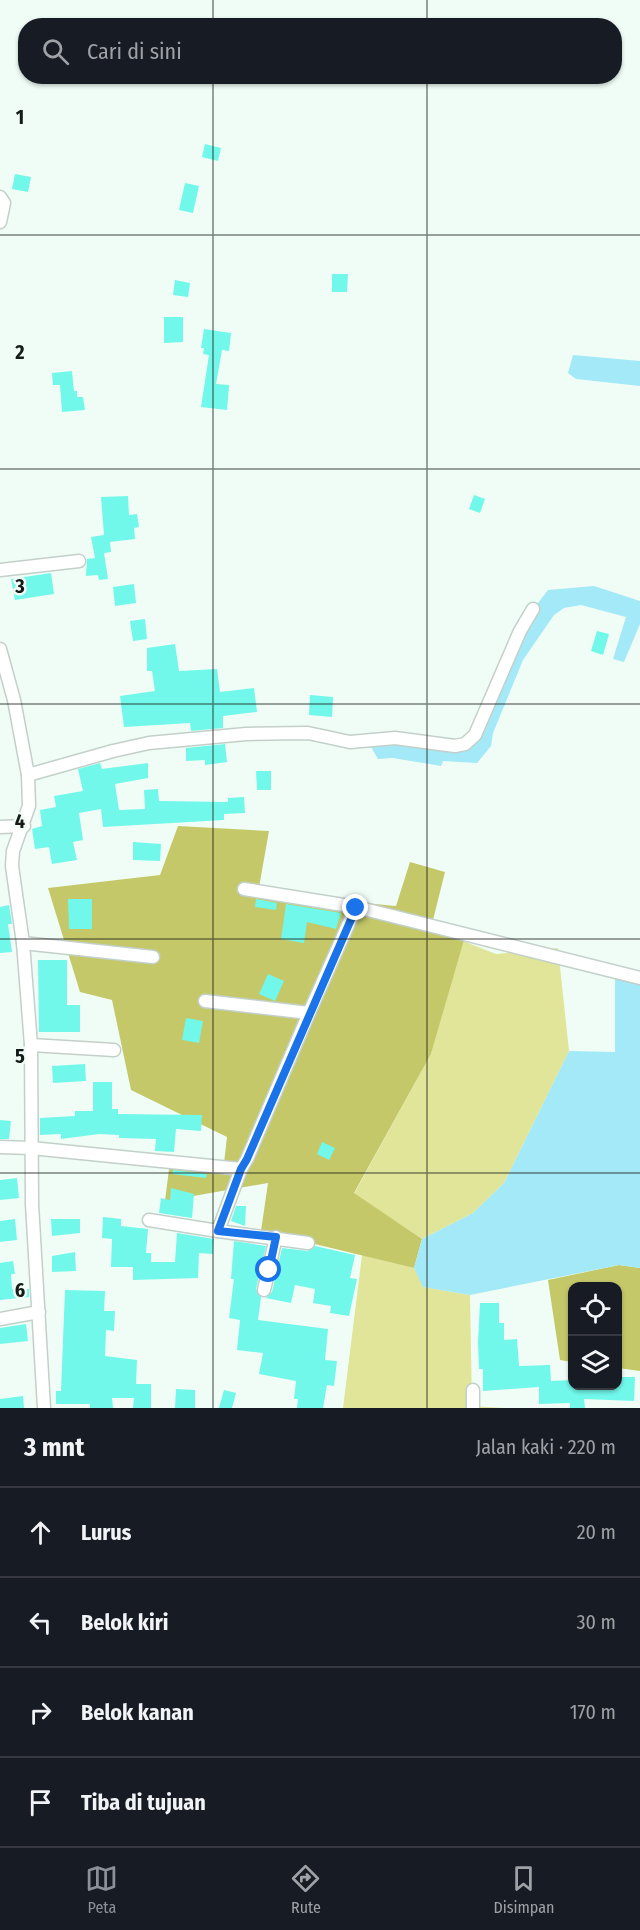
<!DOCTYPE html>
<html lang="id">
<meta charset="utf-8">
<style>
body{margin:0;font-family:"Fira Sans Condensed",sans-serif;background:#20242c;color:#f1f3f6}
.controls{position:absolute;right:18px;bottom:18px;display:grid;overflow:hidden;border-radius:12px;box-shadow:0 2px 4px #0004}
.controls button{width:54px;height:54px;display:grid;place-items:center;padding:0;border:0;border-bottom:2px solid #363941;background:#171b24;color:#f1f3f6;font:30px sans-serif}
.stop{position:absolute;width:18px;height:18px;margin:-14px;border:4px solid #1a73e8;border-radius:50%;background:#fff}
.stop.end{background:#1a73e8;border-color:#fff;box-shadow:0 2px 6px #0008}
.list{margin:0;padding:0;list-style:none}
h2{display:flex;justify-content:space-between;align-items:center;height:78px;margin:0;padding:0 24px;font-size:26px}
h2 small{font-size:20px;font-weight:400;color:#9ea1a6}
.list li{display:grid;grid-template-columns:39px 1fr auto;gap:18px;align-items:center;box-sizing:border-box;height:90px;padding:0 24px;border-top:2px solid #363941}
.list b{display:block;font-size:22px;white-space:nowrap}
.list em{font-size:20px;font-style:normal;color:#9ea1a6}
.icon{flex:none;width:33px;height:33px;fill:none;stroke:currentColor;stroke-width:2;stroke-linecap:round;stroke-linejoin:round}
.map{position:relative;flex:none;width:640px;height:1408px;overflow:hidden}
.search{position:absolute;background:#171b24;box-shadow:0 2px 4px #0004;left:18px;right:18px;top:18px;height:66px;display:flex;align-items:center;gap:15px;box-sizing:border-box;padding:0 21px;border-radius:24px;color:#9ea1a6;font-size:22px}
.sheet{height:438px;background:#171b24}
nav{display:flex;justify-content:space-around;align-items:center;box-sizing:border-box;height:84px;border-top:2px solid #363941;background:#171b24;font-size:16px;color:#9ea1a6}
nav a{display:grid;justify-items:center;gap:3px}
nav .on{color:#8c9099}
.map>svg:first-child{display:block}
.green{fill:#e1e599}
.forest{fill:#c4c869}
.water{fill:#a3e9f7}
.building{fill:#71f8ea}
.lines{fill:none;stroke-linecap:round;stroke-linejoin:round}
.minor-casing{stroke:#c3d0c9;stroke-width:15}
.minor{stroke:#fff;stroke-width:12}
.route{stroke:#1a73e8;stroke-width:8}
.grid{fill:none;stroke:#151917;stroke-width:1.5;stroke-opacity:0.55}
.grid-label{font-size:20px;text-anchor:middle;font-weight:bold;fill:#151917;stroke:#f0fdf6;stroke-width:5;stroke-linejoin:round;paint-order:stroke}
</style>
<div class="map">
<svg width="640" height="1408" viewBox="0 0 640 1408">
<rect width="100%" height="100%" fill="#f0fdf6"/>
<g class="green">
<polygon points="463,941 496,954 558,948 569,1051 504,1183 473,1213 422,1239 354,1194 431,1054"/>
<polygon points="362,1255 414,1268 424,1287 470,1295 472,1406 504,1408 343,1408"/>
</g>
<g class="forest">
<polygon points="178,826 269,831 258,893 396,906 410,862 445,872 432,924 466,933 431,1054 354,1193 422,1239 414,1268 261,1231 268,1183 165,1201 170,1161 224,1163 227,1137 131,1090 112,1000 80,992 48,888 160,875"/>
<polygon points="619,1265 640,1268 640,1371 618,1368 618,1286 572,1286 572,1362 560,1360 548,1280"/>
</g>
<g class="water">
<polygon points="573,355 640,361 640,386 576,379 568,373"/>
<polygon points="594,586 640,601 640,624 624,662 613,659 626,617 581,605 564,608 554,615 523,660 493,733 491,746 477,763 443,761 441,766 393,758 378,759 370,745 382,741 469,748 534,608 548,590"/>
<polygon points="615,978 640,984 640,1268 619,1265 470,1295 423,1287 414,1268 422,1239 473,1213 504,1183 569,1051 615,1052"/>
</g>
<g class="building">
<polygon points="205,144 221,148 218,161 202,157"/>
<polygon points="15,174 31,177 28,192 12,189"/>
<polygon points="185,183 199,186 193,213 179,210"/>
<polygon points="332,274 348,274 347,292 332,292"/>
<polygon points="175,280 190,283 188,297 173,295"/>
<polygon points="164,317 183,317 183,342 164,343"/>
<polygon points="204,329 231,333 229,351 222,350 216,384 229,385 227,410 201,407 209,355 203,354 204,348 201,348"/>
<polygon points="72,371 74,391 77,391 77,397 83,397 85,410 62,412 60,385 53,385 52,373"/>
<polygon points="474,495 485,499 480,513 469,509"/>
<polygon points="128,496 129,515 137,514 139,527 134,528 135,539 110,542 111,552 104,553 108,579 99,580 98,575 86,576 87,559 95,558 91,537 104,535 101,497"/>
<polygon points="51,573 54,594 15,600 11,579"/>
<polygon points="134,584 136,603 115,606 113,587"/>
<polygon points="145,619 147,639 133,641 130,621"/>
<polygon points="597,631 609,634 603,655 591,651"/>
<polygon points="175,644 179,671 217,669 220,692 254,688 257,712 223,716 223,728 191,731 190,723 124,727 120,696 155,691 152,671 147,671 147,648"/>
<polygon points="310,695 333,697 332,717 309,715"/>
<polygon points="225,744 227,762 205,765 205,760 186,761 186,748"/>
<polygon points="100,763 102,769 148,763 148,778 115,784 119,810 145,809 144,790 158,789 159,801 228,802 228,798 244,797 245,813 224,814 224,820 103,827 101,809 79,813 83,840 73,842 77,860 52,864 49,847 35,849 32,829 42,826 40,810 56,807 54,796 83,791 78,769"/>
<polygon points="256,771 271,771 271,790 257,790"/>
<polygon points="133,842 161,844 160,861 133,860"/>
<polygon points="68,899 92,899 92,929 69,929"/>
<polygon points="256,899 277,903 276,910 255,907"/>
<polygon points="286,904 341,913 336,929 307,922 304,943 281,939"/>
<polygon points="9,905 12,924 8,924 12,952 0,953 0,907"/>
<polygon points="38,960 67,960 67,1005 80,1005 80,1032 39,1032"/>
<polygon points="268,974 284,981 275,1001 259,994"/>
<polygon points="186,1018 203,1021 199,1043 182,1040"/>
<polygon points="85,1064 86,1081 53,1083 52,1066"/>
<polygon points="93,1082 112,1082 112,1109 118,1109 118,1114 202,1115 201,1131 176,1129 174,1152 155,1151 156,1139 119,1138 119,1135 99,1134 61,1139 61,1134 40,1135 40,1118 75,1116 75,1111 93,1111"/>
<polygon points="0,1120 11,1121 9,1139 0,1139"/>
<polygon points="322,1142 335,1148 329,1160 317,1154"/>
<polygon points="173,1170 207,1174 206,1178 172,1174"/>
<polygon points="17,1178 19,1198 0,1200 0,1180"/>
<polygon points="171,1188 194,1194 192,1218 159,1213 161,1198 170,1200"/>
<polygon points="236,1206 246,1206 245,1226 231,1221"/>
<polygon points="103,1217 121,1219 121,1226 148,1229 146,1253 151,1253 151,1262 175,1262 177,1233 214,1239 213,1254 199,1253 198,1278 133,1280 133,1267 111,1267 112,1239 102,1238"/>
<polygon points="15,1219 17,1240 0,1242 0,1221"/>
<polygon points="51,1219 80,1219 80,1233 52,1236"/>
<polygon points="234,1241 266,1246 256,1289 261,1297 258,1320 328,1329 325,1360 337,1361 334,1386 327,1385 323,1408 297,1408 298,1399 294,1399 296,1381 259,1374 263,1353 237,1350 240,1320 229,1318 234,1279 231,1279"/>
<polygon points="315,1246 355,1255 350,1278 357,1279 349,1316 330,1313 331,1306 313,1303 315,1289 295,1285 291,1303 266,1298 272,1292 282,1248 308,1251"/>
<polygon points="75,1252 76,1271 52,1272 52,1256"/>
<polygon points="13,1261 15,1274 11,1274 12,1289 29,1289 29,1297 0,1300 0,1263"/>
<polygon points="65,1290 105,1291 104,1311 115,1311 114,1331 106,1330 105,1356 137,1360 136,1384 151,1384 151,1408 133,1408 134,1398 112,1398 113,1408 90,1408 90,1404 56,1404 56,1391 61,1391"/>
<polygon points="480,1303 499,1303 499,1323 504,1323 504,1340 517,1339 519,1366 550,1365 551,1381 573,1380 573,1386 618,1386 618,1377 635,1377 634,1401 584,1399 585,1408 570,1408 570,1403 539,1404 539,1387 483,1391 483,1369 479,1369 478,1342"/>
<polygon points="26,1324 28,1341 0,1344 0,1328"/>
<polygon points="176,1389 195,1390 195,1408 175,1408"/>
<polygon points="224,1390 236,1393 232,1408 219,1408"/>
<polygon points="23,1396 24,1408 0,1408 0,1399"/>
</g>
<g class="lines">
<defs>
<g id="minor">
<polyline points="0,197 4,203 0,222"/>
<polyline points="0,570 79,561"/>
<polyline points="0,649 14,700 28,775 29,806 13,851 12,866 23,943 31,1045 32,1204 44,1408"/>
<polyline points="28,775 113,751 149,743 246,734 308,733 350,742 395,738 455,746 465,744 475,735 520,631 533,609"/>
<polyline points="0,827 24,826"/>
<polyline points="244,889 356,907 640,978"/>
<polyline points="23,943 153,957"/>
<polyline points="309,1013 356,907"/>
<polyline points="31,1045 114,1050"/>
<polyline points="0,1147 31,1148 241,1169 247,1159 309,1013 205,1001"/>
<polyline points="149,1220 218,1231 241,1169"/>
<polyline points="218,1231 308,1243"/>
<polyline points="264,1290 276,1237"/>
<polyline points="0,1319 39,1312"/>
<polyline points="473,1390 473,1408"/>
</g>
</defs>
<use href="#minor" class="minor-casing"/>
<use href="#minor" class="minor"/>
</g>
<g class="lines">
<polyline class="route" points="269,1270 276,1237 218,1231 241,1169 247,1159 356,908"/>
</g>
<path class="grid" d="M 213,0 L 213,26M 427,0 L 427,26M 213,76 L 213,1408M 427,76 L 427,1408M 0,235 L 640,235M 0,469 L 640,469M 0,704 L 640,704M 0,939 L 640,939M 0,1173 L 640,1173"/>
<g class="grid-label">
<text x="20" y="124">1</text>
<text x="20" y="359">2</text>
<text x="20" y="593">3</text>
<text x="20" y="828">4</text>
<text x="20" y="1063">5</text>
<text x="20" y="1297">6</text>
</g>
</svg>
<div class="controls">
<button><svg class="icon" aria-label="locate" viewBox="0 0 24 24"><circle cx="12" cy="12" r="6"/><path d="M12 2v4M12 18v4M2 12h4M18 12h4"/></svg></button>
<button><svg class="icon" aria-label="layers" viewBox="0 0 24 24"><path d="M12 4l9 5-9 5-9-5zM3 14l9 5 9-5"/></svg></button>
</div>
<div class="stop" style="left:269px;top:1270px"></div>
<div class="stop end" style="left:356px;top:908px"></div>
<div class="search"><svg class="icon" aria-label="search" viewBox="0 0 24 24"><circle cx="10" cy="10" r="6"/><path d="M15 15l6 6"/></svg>Cari di sini</div>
</div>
<section class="sheet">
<h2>3 mnt<small>Jalan kaki · 220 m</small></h2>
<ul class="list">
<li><svg class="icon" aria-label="ahead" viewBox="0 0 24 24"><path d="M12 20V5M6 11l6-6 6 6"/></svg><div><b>Lurus</b></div><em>20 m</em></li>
<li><svg class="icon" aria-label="left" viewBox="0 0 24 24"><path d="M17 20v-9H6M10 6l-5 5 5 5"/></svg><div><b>Belok kiri</b></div><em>30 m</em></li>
<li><svg class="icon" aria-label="right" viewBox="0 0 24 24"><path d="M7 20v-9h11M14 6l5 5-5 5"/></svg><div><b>Belok kanan</b></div><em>170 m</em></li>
<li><svg class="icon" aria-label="arrive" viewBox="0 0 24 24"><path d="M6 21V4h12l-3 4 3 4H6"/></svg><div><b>Tiba di tujuan</b></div></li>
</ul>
</section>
<nav>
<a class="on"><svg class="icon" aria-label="map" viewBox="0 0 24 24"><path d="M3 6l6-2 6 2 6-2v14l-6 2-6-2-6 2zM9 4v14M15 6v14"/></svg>Peta</a>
<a><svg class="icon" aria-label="directions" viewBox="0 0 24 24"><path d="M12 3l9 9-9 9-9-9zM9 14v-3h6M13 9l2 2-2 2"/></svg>Rute</a>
<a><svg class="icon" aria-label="saved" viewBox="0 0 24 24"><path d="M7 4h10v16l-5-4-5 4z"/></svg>Disimpan</a>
</nav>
